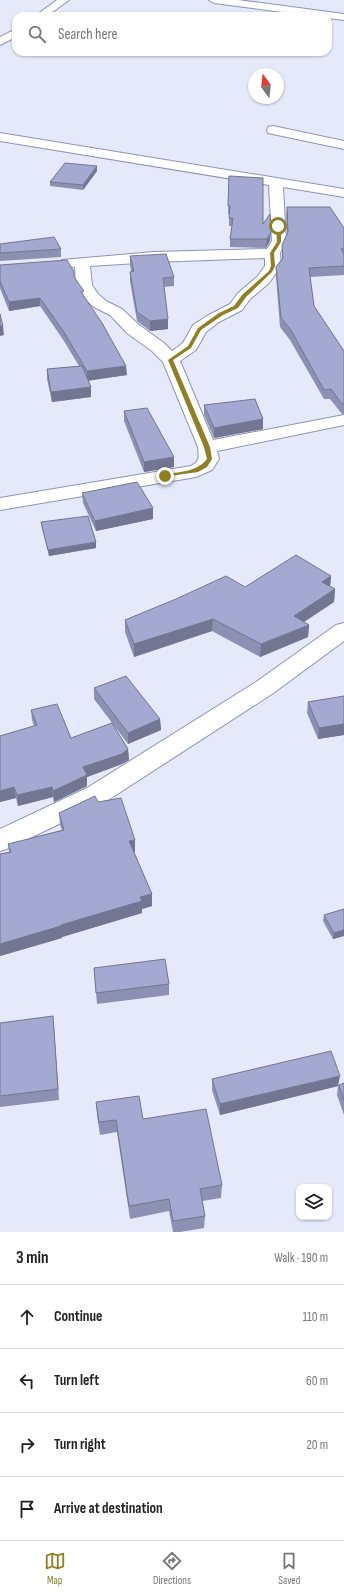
<!DOCTYPE html>
<meta charset="utf-8">
<style>
body{margin:0;font-family:"Sofia Sans Condensed",sans-serif;background:#f6f6f6;color:#222}
.controls{position:absolute;right:12px;bottom:12px;display:grid;overflow:hidden;border-radius:8px;box-shadow:0 1px 3px #0004}
.controls button{width:36px;height:36px;display:grid;place-items:center;padding:0;border:0;border-bottom:1px solid #e0e0e0;background:#fff;color:#222;font:20px sans-serif}
.compass{position:absolute;left:248px;top:68px;width:36px;height:36px;border-radius:50%;background:#fff;box-shadow:0 1px 3px #0004;rotate:345deg}
.stop{position:absolute;width:12px;height:12px;margin:-9px;border:3px solid #907f26;border-radius:50%;background:#fff}
.stop.end{background:#907f26;border-color:#fff;box-shadow:0 1px 4px #0008}
.list{margin:0;padding:0;list-style:none}
h2{display:flex;justify-content:space-between;align-items:center;height:52px;margin:0;padding:0 16px;font-size:17px}
h2 small{font-size:13px;font-weight:400;color:#767676}
.list li{display:grid;grid-template-columns:26px 1fr auto;gap:12px;align-items:center;box-sizing:border-box;height:64px;padding:0 16px;border-top:1px solid #e0e0e0}
.list b{display:block;font-size:15px;white-space:nowrap}
.list em{font-size:13px;font-style:normal;color:#767676}
.icon{flex:none;width:22px;height:22px;fill:none;stroke:currentColor;stroke-width:2;stroke-linecap:round;stroke-linejoin:round}
.map{position:relative;flex:none;width:344px;height:1232px;overflow:hidden}
.search{position:absolute;background:#fff;box-shadow:0 1px 3px #0004;left:12px;right:12px;top:12px;height:44px;display:flex;align-items:center;gap:10px;box-sizing:border-box;padding:0 14px;border-radius:12px;color:#767676;font-size:15px}
.sheet{height:308px;background:#fff}
nav{display:flex;justify-content:space-around;align-items:center;box-sizing:border-box;height:56px;border-top:1px solid #e0e0e0;background:#fff;font-size:11px;color:#767676}
nav a{display:grid;justify-items:center;gap:2px}
nav .on{color:#907f26}
.map>svg:first-child{display:block}
.lines{fill:none;stroke-linecap:round;stroke-linejoin:round}
.street-casing{stroke:#8d93b9;stroke-width:2}
.street{fill:#fff;fill-rule:evenodd}
.wall{fill:#8c91b3}
.shaded-wall{fill:#727692}
.building{fill:#a3a9d0;stroke:#727692}
.route{fill:#907f26}
</style>
<div class="map">
<svg width="344" height="1232" viewBox="0 0 344 1232">
<rect width="100%" height="100%" fill="#e6e9fa"/>
<g class="lines">
<defs>
<g id="street">
<polygon points="57,0 69,0 47,16 35,16"/>
<polygon points="209,0 238,0 344,14 344,20 328,18 328,16 312,16 214,3"/>
<polygon points="16,29 16,37 0,45 0,37"/>
<polygon points="273,126 344,141 344,149 268,133 267,130 268,127"/>
<path d="M 0,133 L 344,189 L 344,197 L 283,187 L 286,241 L 280,253 L 281,266 L 269,283 L 250,299 L 242,310 L 219,322 L 206,332 L 196,350 L 180,361 L 213,440 L 344,415 L 344,425 L 217,451 L 219,459 L 212,470 L 196,477 L 0,510 L 0,498 L 191,466 C 200,461 199,457 198,447 L 163,362 L 152,351 L 127,333 L 110,315 L 94,307 L 86,300 L 76,285 L 75,267 L 62,266 L 59,263 L 62,260 L 154,252 L 267,249 L 272,241 L 269,185 L 0,141 ZM 265,258 L 265,266 L 257,277 L 238,293 L 230,304 L 207,316 L 193,325 L 183,343 L 172,351 L 164,343 L 139,325 L 122,309 L 106,301 L 98,294 L 92,285 L 90,266 L 154,262 Z"/>
<polygon points="344,623 344,641 272,694 105,802 9,848 0,851 0,829 87,788 256,682 336,625"/>
</g>
</defs>
<use href="#street" class="street-casing"/>
<use href="#street" class="street"/>
</g>
<g class="wall">
<polygon points="97,166 97,171 83,190 50,186 50,182"/>
<polygon points="229,176 263,224 270,241 266,248 230,247 230,239 232,226 229,226 229,214 228,214"/>
<polygon points="287,207 344,228 344,275 310,277 314,306 344,351 344,414 342,414 330,399 324,399 290,340 280,327 276,276 276,267 282,259 282,245 287,234 286,216"/>
<polygon points="61,249 61,257 0,261 0,253"/>
<polygon points="130,256 174,277 174,286 164,287 168,329 150,331 137,321 130,281 130,272 131,271 130,265"/>
<polygon points="0,265 74,277 127,375 88,380 91,397 52,402 47,379 47,369 79,366 64,341 40,306 9,311 0,288"/>
<polygon points="204,405 263,419 263,429 214,438 204,415"/>
<polygon points="124,411 174,457 174,467 144,472 124,421"/>
<polygon points="82,493 153,508 153,519 96,531 83,503"/>
<polygon points="41,522 96,542 96,548 49,556 42,528"/>
<polygon points="331,576 330,586 335,589 334,602 304,622 309,625 308,637 260,657 212,631 134,657 125,632 125,620 245,587"/>
<polygon points="94,688 160,719 161,730 128,744 94,699"/>
<polygon points="344,696 344,735 318,739 307,713 308,702"/>
<polygon points="31,710 71,738 128,749 129,760 122,764 87,777 87,786 54,802 53,797 18,806 16,798 0,802 0,736 34,726 32,720"/>
<polygon points="98,802 135,852 134,852 152,894 152,906 142,909 142,913 62,937 62,938 0,956 0,854 9,852 8,844 62,830 60,825 59,813"/>
<polygon points="344,909 344,936 333,939 323,921 324,915"/>
<polygon points="94,968 169,984 169,995 97,1004"/>
<polygon points="53,1016 59,1100 0,1107 0,1023"/>
<polygon points="212,1079 339,1085 344,1083 344,1115 337,1095 338,1086 220,1115 212,1090"/>
<polygon points="96,1102 143,1119 222,1185 221,1198 202,1201 205,1216 204,1228 180,1232 173,1232 169,1211 130,1219 117,1132 100,1135 97,1115"/>
</g>
<g class="shaded-wall">
<polygon points="97,166 97,171 83,190 83,185"/>
<polygon points="271,232 270,241 266,248 267,239"/>
<polygon points="40,298 40,306 9,311 9,302"/>
<polygon points="168,319 168,329 150,331 150,321"/>
<polygon points="0,326 3,326 4,335 0,336"/>
<polygon points="126,366 127,375 87,381 87,371"/>
<polygon points="91,387 91,397 52,402 51,392"/>
<polygon points="263,419 263,429 214,438 214,428"/>
<polygon points="174,457 174,467 144,472 144,462"/>
<polygon points="153,508 153,519 96,531 95,521"/>
<polygon points="96,542 96,548 49,556 48,550"/>
<polygon points="331,576 330,588 322,582"/>
<polygon points="335,589 334,602 293,629 294,616"/>
<polygon points="213,619 212,631 134,657 134,644"/>
<polygon points="309,625 308,637 260,657 261,644"/>
<polygon points="160,719 161,730 128,744 128,733"/>
<polygon points="344,724 344,735 318,739 319,728"/>
<polygon points="128,749 129,760 122,764 87,777 87,786 54,802 53,791 83,767"/>
<polygon points="14,787 16,798 0,802 0,791"/>
<polygon points="52,787 53,797 18,806 17,795"/>
<polygon points="135,840 135,852 129,853 129,841"/>
<polygon points="152,894 152,906 142,909 142,913 62,937 62,938 0,956 0,944 61,925 140,897"/>
<polygon points="344,930 344,936 333,939 334,933"/>
<polygon points="53,1016 54,1027 59,1100 58,1089"/>
<polygon points="340,1076 338,1086 220,1115 220,1104"/>
</g>
<g class="building">
<polygon points="65,163 97,166 83,185 50,182"/>
<polygon points="229,176 263,178 263,224 270,214 271,232 267,239 230,239 233,218 229,218 230,206 228,206"/>
<polygon points="287,207 330,207 344,228 344,248 341,249 344,254 344,266 309,268 314,306 344,351 344,404 342,404 331,389 324,390 291,330 281,318 276,267 283,258 282,245 288,232"/>
<polygon points="54,237 61,249 0,253 0,244"/>
<polygon points="166,254 174,277 163,278 168,319 150,321 137,312 130,272 134,271 130,256"/>
<polygon points="67,260 74,272 74,277 84,291 81,292 102,323 126,366 87,371 64,332 40,298 9,302 0,281 0,265"/>
<polygon points="0,314 3,326 0,326"/>
<polygon points="82,366 91,387 51,392 47,369"/>
<polygon points="255,399 263,419 214,428 204,405"/>
<polygon points="147,408 174,457 144,462 124,411"/>
<polygon points="137,482 153,508 95,521 82,493"/>
<polygon points="88,516 96,542 48,550 41,522"/>
<polygon points="296,555 331,576 322,582 335,589 294,616 309,625 261,644 213,619 134,644 125,620 176,599 226,576 245,587"/>
<polygon points="126,676 160,719 128,733 94,688"/>
<polygon points="344,696 344,724 319,728 308,702"/>
<polygon points="57,704 71,738 112,723 128,749 122,754 83,767 87,775 53,791 52,787 17,795 14,787 0,791 0,736 37,725 31,710"/>
<polygon points="95,796 98,802 121,798 135,840 129,841 152,894 140,897 142,901 61,925 61,926 0,944 0,854 11,852 8,844 64,830 59,813"/>
<polygon points="344,909 344,930 334,933 324,915"/>
<polygon points="165,959 169,984 96,993 94,968"/>
<polygon points="53,1016 58,1089 0,1096 0,1023"/>
<polygon points="331,1051 340,1076 220,1104 212,1079"/>
<polygon points="344,1083 344,1100 339,1085"/>
<polygon points="139,1096 143,1119 206,1109 222,1185 200,1189 205,1216 173,1221 169,1199 129,1206 116,1120 99,1122 96,1102"/>
</g>
<path class="route" d="M 278,225 L 281,226 L 281,242 L 274,253 L 275,266 L 272,272 L 246,297 L 238,308 L 223,315 L 201,330 L 191,348 L 173,360 L 210,447 L 212,459 L 207,467 L 198,472 L 163,477 L 163,475 L 165,474 C 179,472 197,472 207,459 L 204,447 L 168,360 L 188,346 L 198,328 L 219,313 L 234,306 L 242,295 L 269,271 L 271,266 L 270,253 L 277,242 L 276,226 Z"/>
</svg>
<div class="controls">
<button><svg class="icon" aria-label="layers" viewBox="0 0 24 24"><path d="M12 4l9 5-9 5-9-5zM3 14l9 5 9-5"/></svg></button>
</div>
<svg class="compass" viewBox="-18 -18 36 36"><path d="M0-13l5 13h-10z" fill="#e53935"/><path d="M0 13l5-13h-10z" fill="#767676"/></svg>
<div class="stop" style="left:278px;top:226px"></div>
<div class="stop end" style="left:165px;top:476px"></div>
<div class="search"><svg class="icon" aria-label="search" viewBox="0 0 24 24"><circle cx="10" cy="10" r="6"/><path d="M15 15l6 6"/></svg>Search here</div>
</div>
<section class="sheet">
<h2>3 min<small>Walk · 190 m</small></h2>
<ul class="list">
<li><svg class="icon" aria-label="ahead" viewBox="0 0 24 24"><path d="M12 20V5M6 11l6-6 6 6"/></svg><div><b>Continue</b></div><em>110 m</em></li>
<li><svg class="icon" aria-label="left" viewBox="0 0 24 24"><path d="M17 20v-9H6M10 6l-5 5 5 5"/></svg><div><b>Turn left</b></div><em>60 m</em></li>
<li><svg class="icon" aria-label="right" viewBox="0 0 24 24"><path d="M7 20v-9h11M14 6l5 5-5 5"/></svg><div><b>Turn right</b></div><em>20 m</em></li>
<li><svg class="icon" aria-label="arrive" viewBox="0 0 24 24"><path d="M6 21V4h12l-3 4 3 4H6"/></svg><div><b>Arrive at destination</b></div></li>
</ul>
</section>
<nav>
<a class="on"><svg class="icon" aria-label="map" viewBox="0 0 24 24"><path d="M3 6l6-2 6 2 6-2v14l-6 2-6-2-6 2zM9 4v14M15 6v14"/></svg>Map</a>
<a><svg class="icon" aria-label="directions" viewBox="0 0 24 24"><path d="M12 3l9 9-9 9-9-9zM9 14v-3h6M13 9l2 2-2 2"/></svg>Directions</a>
<a><svg class="icon" aria-label="saved" viewBox="0 0 24 24"><path d="M7 4h10v16l-5-4-5 4z"/></svg>Saved</a>
</nav>
